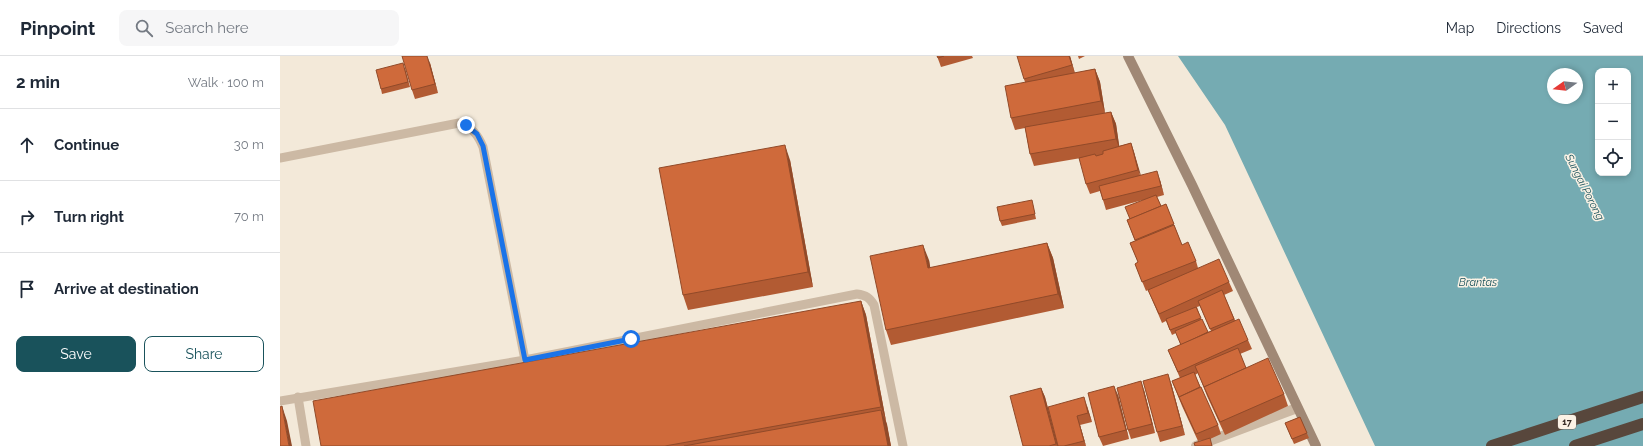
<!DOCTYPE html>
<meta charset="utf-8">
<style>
body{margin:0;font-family:Raleway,sans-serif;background:#f6f6f7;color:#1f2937}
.controls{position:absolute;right:12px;top:12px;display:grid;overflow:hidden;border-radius:8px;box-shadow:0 2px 6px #0003}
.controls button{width:36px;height:36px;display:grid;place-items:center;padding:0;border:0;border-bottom:1px solid #e0e1e3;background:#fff;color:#1f2937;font:20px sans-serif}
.compass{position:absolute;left:1267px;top:12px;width:36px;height:36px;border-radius:50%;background:#fff;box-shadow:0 2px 6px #0003;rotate:255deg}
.stop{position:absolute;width:12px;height:12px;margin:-9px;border:3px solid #1a73e8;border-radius:50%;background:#fff}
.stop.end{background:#1a73e8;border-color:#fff;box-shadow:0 1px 4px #0008}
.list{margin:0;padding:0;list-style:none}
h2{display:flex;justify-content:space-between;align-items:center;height:52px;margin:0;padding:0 16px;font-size:17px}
h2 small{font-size:13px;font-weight:400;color:#747a83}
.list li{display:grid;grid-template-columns:26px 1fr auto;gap:12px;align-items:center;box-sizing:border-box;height:72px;padding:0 16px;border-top:1px solid #e0e1e3}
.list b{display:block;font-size:15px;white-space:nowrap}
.list em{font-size:13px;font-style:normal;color:#747a83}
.actions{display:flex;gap:8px;padding:12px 16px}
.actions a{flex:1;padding:9px 0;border:1px solid #19525b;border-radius:8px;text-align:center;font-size:14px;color:#19525b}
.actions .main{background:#19525b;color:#fff}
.icon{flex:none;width:22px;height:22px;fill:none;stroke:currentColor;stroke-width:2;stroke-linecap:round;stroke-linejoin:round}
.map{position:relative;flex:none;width:1363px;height:390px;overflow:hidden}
header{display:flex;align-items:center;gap:24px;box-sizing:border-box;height:56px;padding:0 20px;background:#fff;border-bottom:1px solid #e0e1e3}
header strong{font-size:19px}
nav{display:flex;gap:22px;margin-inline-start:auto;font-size:14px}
.search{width:280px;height:36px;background:#f6f6f7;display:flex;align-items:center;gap:10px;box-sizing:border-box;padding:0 14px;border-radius:8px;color:#747a83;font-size:15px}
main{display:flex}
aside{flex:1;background:#fff}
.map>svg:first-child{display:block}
.water{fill:#75abb2;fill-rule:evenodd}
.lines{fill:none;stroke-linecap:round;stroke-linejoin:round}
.lane{stroke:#ccb9a4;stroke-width:9}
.street{stroke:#ccb9a4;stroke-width:10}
.secondary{stroke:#a08875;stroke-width:10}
.highway{stroke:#58473c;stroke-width:12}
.wall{fill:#b25b33;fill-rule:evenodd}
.shaded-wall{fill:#914a29}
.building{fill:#cf6a3b;stroke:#914a29}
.route{stroke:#1a73e8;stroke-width:5}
.labels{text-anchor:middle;stroke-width:3;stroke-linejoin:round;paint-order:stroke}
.shield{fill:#fbf2e5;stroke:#72675f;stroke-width:1}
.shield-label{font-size:9px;font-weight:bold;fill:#372c26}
.water-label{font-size:11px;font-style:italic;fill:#19525b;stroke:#fbf2e5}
</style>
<header>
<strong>Pinpoint</strong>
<div class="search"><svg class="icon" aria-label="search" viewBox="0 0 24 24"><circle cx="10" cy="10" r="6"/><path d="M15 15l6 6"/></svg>Search here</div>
<nav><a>Map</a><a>Directions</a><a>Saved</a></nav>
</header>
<main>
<aside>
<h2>2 min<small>Walk · 100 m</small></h2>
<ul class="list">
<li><svg class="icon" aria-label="ahead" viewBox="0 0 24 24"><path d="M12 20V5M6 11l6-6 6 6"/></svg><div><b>Continue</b></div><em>30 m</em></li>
<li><svg class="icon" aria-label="right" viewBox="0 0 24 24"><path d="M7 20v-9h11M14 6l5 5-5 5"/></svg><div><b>Turn right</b></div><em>70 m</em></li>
<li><svg class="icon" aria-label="arrive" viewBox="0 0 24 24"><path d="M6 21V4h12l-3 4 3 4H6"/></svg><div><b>Arrive at destination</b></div></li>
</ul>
<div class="actions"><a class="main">Save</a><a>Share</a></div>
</aside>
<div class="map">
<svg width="1363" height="390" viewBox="0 0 1363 390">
<rect width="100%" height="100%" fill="#f3e9d9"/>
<path class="water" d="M 898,0 L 1363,0 L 1363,390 L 1095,390 L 945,69 ZM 1318,15 L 1348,15 L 1348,117 L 1318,117 ZM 1273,18 L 1297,18 L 1297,42 L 1273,42 Z"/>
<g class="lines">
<g class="lane">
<path d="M 0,102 L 179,67 C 192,71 198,79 203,91 L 245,304"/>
<polyline points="18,341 26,390"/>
<path d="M 0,345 L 245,304 L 577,238 C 586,239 590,242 594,249 L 623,390"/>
</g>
<polyline class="street" points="916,390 1017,352"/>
<polyline class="secondary" points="848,0 912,129 1036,390"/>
<g class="highway">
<polyline points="1212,390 1363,341"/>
<polyline points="1295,390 1363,368"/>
</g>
</g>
<g class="wall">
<polygon points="657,0 692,0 693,2 661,11"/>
<path d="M 790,0 L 795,17 L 815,13 L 820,26 L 825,57 L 831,56 L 836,68 L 839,90 L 851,87 L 854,96 L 860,119 L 880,124 L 884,139 L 877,141 L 881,150 L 886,148 L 902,189 L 916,205 L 918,212 L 949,226 L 953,235 L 944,239 L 955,264 L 968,284 L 972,293 L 960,298 L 966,312 L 1004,338 L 1008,350 L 945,379 L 927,340 L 918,317 L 915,319 L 938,369 L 941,378 L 930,383 L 918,385 L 902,350 L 892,325 L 900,322 L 888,294 L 901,289 L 896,277 L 892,279 L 886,265 L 882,267 L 868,234 L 866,235 L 855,208 L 858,206 L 850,187 L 855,185 L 847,164 L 850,163 L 863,144 L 826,154 L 823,144 L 820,135 L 810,138 L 806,128 L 801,102 L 754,110 L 750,98 L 745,72 L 735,74 L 731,62 L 745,26 L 744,23 ZM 920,250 L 931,275 L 928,276 L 921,263 L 917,251 Z"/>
<polygon points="798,0 805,0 799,3"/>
<polygon points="150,7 158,37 135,43 132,34"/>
<polygon points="125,12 130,31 102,38 101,33"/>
<polygon points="510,104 533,231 408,254 403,239"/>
<polygon points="753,149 756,163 722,170 720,165"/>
<polygon points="767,187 773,202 784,252 611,289 606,274 649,204 650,212"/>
<polygon points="581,245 586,259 606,365 611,390 41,390"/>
<polygon points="891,327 905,379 880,386 877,376"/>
<polygon points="761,332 765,341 778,390 743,390"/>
<polygon points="864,334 875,377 851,383 848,374"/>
<polygon points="838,339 849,383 823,390 819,381"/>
<polygon points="807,350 812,366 800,369 806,390 778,390 768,351"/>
<polygon points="1020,361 1029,382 1014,388 1005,367"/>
</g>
<g class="shaded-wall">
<polygon points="147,0 150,7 158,37 155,28"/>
<polygon points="789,0 790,0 795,18"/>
<polygon points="815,13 820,26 825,57 821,45"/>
<polygon points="831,56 836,68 840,95 836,83"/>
<polygon points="851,87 854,96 862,123 858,114"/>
<polygon points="505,89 510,104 533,231 528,216"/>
<polygon points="877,115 880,124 884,139 881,130"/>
<polygon points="767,187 773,202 784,252 778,238"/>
<polygon points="643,189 649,204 653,227 648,212"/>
<polygon points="581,245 586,259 606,365 601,351"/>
<polygon points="888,318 891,327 905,379 902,370"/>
<polygon points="861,325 864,334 875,377 872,368"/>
<polygon points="834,330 838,339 849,383 846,374"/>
<polygon points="761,332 765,341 778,390 777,390"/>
<polygon points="804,341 807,350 812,366 808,357"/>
<polygon points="2,350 7,365 12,390 9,390"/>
<polygon points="601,354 607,368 611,390 608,390"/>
<polygon points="797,360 800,369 806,390 804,385"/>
</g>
<g class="building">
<polygon points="122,0 147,0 155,28 132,34"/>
<polygon points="657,0 664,0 658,2"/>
<polygon points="737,0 789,0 792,9 744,23"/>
<polygon points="123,7 128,26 101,33 96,14"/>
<polygon points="815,13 821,45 731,62 725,30"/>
<polygon points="831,56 836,83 750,98 745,71"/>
<polygon points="851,87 858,114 806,128 799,102 815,98 816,100 823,98 823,95"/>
<polygon points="505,89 528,216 403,239 379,112"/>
<polygon points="877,115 881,130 823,144 819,130"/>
<polygon points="876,139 881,150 850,163 845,151"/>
<polygon points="752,144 755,158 720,165 717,151"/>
<polygon points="886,148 894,168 855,184 847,164"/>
<polygon points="894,169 902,189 908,186 916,205 862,226 855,208 858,206 850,187"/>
<polygon points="767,187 778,238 606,274 590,200 643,189 648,212"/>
<polygon points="939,203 949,226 879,258 868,234"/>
<polygon points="942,234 954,263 930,273 918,245"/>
<polygon points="581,245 601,351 385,390 41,390 33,345"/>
<polygon points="916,251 921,262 890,274 886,263"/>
<polygon points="922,263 928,276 901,289 895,275"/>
<polygon points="959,263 968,284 898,316 888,294"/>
<polygon points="958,292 966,312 924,331 915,310"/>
<polygon points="988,302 1004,338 940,366 924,331"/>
<polygon points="914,316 920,331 899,341 892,325"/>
<polygon points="888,318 902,370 877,376 863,325"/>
<polygon points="861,325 872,368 848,374 837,332"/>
<polygon points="834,330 846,374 819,381 808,337"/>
<polygon points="921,331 938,369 916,378 899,341"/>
<polygon points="761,332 776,388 769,390 743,390 730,340"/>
<polygon points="804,341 808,357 797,360 804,385 784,390 778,390 768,351"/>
<polygon points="2,350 9,390 0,390 0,351"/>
<polygon points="601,354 608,390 404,390"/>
<polygon points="1020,361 1027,377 1012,383 1005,367"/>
<polygon points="930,382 932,390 915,390 914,387"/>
</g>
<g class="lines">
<polyline class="route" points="186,69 197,78 203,90 245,304 351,283"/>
</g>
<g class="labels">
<rect class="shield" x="1278" y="359" width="18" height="14" rx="3"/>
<g class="shield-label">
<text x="1287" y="369">17</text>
</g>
<g class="water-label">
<text transform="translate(1305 131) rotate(63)" y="4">Sungai Porong</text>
<text x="1198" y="230">Brantas</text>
</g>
</g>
</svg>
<div class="controls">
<button>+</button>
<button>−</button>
<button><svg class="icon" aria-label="locate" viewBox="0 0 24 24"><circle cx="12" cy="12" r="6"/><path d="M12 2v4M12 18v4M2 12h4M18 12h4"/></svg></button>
</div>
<svg class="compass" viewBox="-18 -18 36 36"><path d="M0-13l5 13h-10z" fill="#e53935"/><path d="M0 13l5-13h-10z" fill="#747a83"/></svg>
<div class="stop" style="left:351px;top:283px"></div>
<div class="stop end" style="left:186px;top:69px"></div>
</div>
</main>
